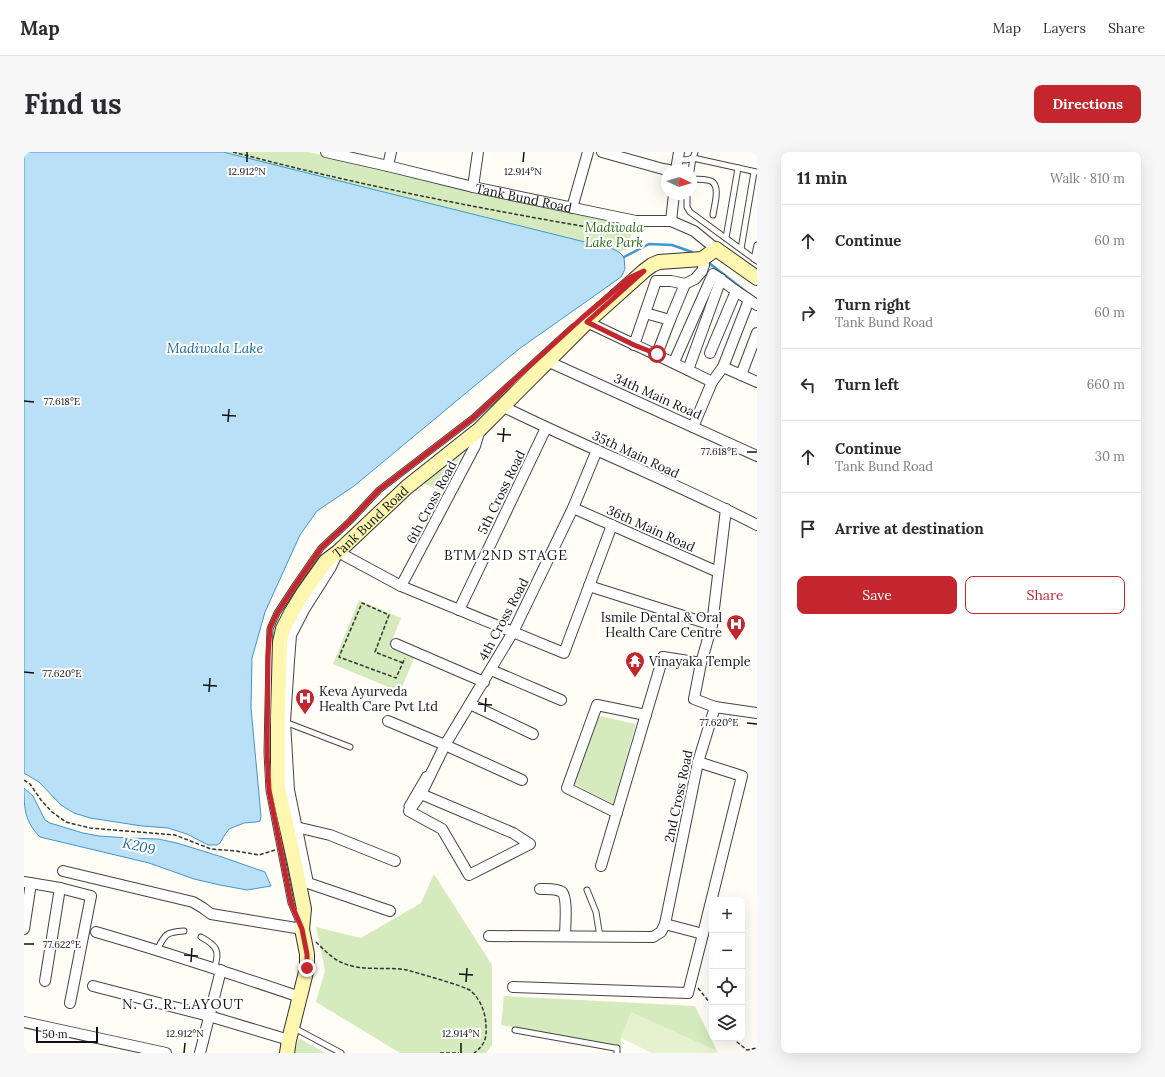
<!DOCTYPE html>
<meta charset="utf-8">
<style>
body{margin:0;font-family:Lora,serif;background:#f7f7f7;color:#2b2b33}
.controls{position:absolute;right:12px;bottom:12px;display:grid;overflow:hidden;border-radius:8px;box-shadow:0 4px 16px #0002}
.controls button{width:36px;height:36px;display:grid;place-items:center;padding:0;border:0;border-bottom:1px solid #e1e1e2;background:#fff;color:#2b2b33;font:20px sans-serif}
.compass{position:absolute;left:637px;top:12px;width:36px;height:36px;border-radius:50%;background:#fff;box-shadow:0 4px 16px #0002;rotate:94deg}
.scale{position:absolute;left:12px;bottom:10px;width:62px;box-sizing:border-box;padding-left:4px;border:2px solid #111;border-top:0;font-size:11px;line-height:14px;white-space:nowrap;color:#111;-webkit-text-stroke:3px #fff;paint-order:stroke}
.stop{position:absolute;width:12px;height:12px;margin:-9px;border:3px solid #c4262e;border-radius:50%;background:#fff}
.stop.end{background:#c4262e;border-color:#fff;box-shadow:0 1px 4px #0008}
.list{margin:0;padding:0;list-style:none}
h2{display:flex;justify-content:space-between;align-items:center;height:52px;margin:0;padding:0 16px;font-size:17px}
h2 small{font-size:13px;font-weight:400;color:#7c7c81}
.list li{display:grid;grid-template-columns:26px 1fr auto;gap:12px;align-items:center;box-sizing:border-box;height:72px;padding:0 16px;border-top:1px solid #e1e1e2}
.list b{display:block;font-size:15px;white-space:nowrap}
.list p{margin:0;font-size:13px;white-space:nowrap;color:#7c7c81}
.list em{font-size:13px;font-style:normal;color:#7c7c81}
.actions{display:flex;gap:8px;padding:12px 16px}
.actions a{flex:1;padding:9px 0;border:1px solid #c4262e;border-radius:8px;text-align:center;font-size:14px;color:#c4262e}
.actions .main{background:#c4262e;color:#fff}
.icon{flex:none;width:22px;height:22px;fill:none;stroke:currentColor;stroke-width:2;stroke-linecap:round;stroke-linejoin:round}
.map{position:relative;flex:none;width:733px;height:901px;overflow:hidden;border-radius:8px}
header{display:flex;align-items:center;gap:24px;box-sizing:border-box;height:56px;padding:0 20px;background:#fff;border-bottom:1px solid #e1e1e2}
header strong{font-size:19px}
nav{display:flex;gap:22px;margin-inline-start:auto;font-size:14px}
.intro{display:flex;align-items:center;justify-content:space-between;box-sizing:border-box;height:96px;padding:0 24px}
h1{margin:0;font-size:28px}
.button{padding:10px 18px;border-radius:8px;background:#c4262e;color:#fff;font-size:14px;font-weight:700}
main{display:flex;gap:24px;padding:0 24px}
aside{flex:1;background:#fff;border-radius:8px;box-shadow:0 4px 16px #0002}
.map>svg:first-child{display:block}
.green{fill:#d5ebbd}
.pitch{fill:#e6f2cf}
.water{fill:#b9e0f7;stroke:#3f96cf}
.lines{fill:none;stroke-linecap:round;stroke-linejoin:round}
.stream{stroke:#3f96cf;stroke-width:2.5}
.lane-casing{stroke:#444;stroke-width:7}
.street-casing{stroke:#444;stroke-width:12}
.secondary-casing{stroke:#333;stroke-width:16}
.path{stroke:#333;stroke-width:1.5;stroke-dasharray:4 2;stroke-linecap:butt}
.lane{stroke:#fff;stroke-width:5}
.street{stroke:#fff;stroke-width:10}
.secondary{stroke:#fff6b0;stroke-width:14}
.route{stroke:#c4262e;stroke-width:5}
.ticks{fill:none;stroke:#111;stroke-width:1.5}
.labels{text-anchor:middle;stroke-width:4;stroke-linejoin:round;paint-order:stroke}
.street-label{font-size:13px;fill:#111;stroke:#fff}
.park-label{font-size:13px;font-style:italic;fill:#2f6b1f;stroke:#fff}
.poi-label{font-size:13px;fill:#111;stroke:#fff;text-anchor:start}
.water-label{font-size:14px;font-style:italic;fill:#1768a6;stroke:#fff}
.neighbourhood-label{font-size:14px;letter-spacing:1px;fill:#111;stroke:#fff}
.ticks-label{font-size:10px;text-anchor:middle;fill:#111;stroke:#fff;stroke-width:4;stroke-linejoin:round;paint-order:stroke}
</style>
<header>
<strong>Map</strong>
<nav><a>Map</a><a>Layers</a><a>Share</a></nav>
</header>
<div class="intro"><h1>Find us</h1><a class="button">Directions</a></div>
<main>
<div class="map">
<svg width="733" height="901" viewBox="0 0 733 901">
<rect width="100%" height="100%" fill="#fffdf5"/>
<g class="green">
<polygon points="199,0 284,0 610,72 604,97 595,100 589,97"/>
<polygon points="439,300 416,339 397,330"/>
<polygon points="335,448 377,466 365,496 390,506 376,540 309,512"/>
<polygon points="575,564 612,572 589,652 550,632"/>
<polygon points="410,722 468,813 468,893 462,901 376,901 292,850 301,818 292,775 337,786 397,751"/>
<polygon points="480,844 671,854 693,899 607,861 597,886 597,896 477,873"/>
<polygon points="275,886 301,901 270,901"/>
</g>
<polygon class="pitch" points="607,860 693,899 695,901 628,901 597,886"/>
<g class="water">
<polygon points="0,0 199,0 589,97 595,100 600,105 601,117 597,125 495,197 330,334 293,359 276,383 241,460 228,506 227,556 237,664 236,669 232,670 220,671 205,677 200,684 196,691 193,693 184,693 163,682 144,676 118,674 66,666 50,661 37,653 15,630 0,621"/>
<path d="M 0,636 L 9,644 L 21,668 L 26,671 L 59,681 L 75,684 L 105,686 L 134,687 L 153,691 L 198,705 L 241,720 L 247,734 L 223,738 L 196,733 L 170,727 L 125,711 L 16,685 C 1,670 0,657 0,636 Z"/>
</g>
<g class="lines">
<g class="stream">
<polyline points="600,105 625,92 648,93 668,100"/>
<polyline points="685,111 729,145"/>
</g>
<defs>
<g id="lane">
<polyline points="654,7 662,8 669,6 671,0"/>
<polyline points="667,19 669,6 733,20"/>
<path d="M 667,27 C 673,27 681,27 687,29 C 697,34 690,54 689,63"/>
<polyline points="663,42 663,55 666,60 733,109"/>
<polyline points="702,86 714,16"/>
<polyline points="717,97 730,20"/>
<polyline points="730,107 733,93"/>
<polyline points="261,570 326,595"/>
<polyline points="383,654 401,623 405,622"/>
<polyline points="563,738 572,760 576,785"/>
<polyline points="275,770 267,751 245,638 243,601 245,504 246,477 253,461 272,432 297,396 326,369 355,338 449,266 549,175"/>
<path d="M 177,785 C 192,793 197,799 190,816"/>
<path d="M 133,798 C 141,782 142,780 160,779"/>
<polyline points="269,876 274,878 317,901"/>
<polyline points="491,878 591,896 593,896 593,901"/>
</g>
<g id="street">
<path id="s1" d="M 302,0 L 364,14 L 449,35 L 612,69 L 647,69 L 670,79 L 692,97"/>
<polyline points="578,0 639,17 645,18"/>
<polyline points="364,14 367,0"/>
<polyline points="652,18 655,0"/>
<polyline points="449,35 454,0"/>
<polyline points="548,56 564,0"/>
<polyline points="647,69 650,42"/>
<polyline points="692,124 712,139 733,153"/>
<polyline points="621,161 646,168"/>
<path d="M 563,170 C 604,190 647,209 688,230 L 669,275"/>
<polyline points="610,193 632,129 647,129 661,132"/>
<polyline points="686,201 712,139"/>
<polyline points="633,202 646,168 661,132 671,127 678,119 680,113 678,107"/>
<polyline points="523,209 733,304"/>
<polyline points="650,210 689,122"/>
<polyline points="699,215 733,230"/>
<polyline points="664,218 697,127"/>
<polyline points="717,223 733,181"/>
<polyline points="688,230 699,215 725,148"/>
<path d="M 480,255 C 563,296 650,330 733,373"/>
<polyline points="549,356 694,420"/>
<polyline points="377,434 451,294 456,277"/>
<polyline points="565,434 688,473"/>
<polyline points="435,458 522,276"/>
<polyline points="372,492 460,530"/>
<polyline points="467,518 537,548"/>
<polyline points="446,552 509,582"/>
<polyline points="691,555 733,561"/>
<polyline points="364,569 421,593 498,628"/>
<polyline points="397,642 489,681 506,692 445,723 418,677 385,659 397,642 421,593 489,480 549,356 573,298"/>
<polyline points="593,661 543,636 573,553 622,563"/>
<polyline points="272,675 306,683 371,709"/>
<polyline points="577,714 639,505 677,511"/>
<polyline points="39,719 169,750 179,756 187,762 278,777"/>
<polyline points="0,730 36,736 67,744 46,851"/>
<path d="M 516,737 C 523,737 532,736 538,740 C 544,746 541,776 541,784"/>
<polyline points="366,759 284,731 265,638 261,570 265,509 267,483 281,456 307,415 314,400 377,434 540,501 588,373"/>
<polyline points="641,772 679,782"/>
<polyline points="0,777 7,731"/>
<path d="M 72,780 C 141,800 208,822 276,845"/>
<polyline points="465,784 629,785 637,780 641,772 674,610 691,555 670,547 677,511 688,473 702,357"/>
<polyline points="21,829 36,736"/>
<polyline points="69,834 185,864 265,888"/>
<polyline points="489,835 664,841 679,782 718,624 674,610"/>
<polyline points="0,870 142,901"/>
<polyline points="176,901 197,818"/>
</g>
<g id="secondary">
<path id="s2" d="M 263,901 L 265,888 L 283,816 L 283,802 L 278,777 L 280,757 L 271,712 L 254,636 L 254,565 L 256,490 L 259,477 L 267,461 L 280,440 L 302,409 L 314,400 L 383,335 L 456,277 L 563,170 L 620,119 L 628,113 L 635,110 L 678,107 L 692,97 L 733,126"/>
</g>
</defs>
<use href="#lane" class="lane-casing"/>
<use href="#street" class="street-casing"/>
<use href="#secondary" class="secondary-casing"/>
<g class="path">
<path d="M 209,0 C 337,34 468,59 598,81"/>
<polyline points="379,511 351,500 365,463 338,451 315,505 372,526 381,506"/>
<polyline points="0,628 6,632 17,648 28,660 42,670 66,676 151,683 187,697 212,699 235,703 251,698"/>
<path d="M 292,790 C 299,797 310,808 319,811 C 339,820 362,814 383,818 C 393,821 441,834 447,839 C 457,848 462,862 462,875 C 463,886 460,894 450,901"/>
<polyline points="674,836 686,851 688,858"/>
<polyline points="708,886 723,898 733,896"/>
<polyline points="416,901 435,901"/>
</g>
<use href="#lane" class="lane"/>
<use href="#street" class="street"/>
<use href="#secondary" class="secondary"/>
</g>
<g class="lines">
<polyline class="route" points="283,816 283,802 278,777 267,751 245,638 243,601 244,504 246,476 253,461 272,432 297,396 326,369 355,338 449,266 558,166 597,133 607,125 620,119 563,170 610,193 633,202"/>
</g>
<path class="ticks" d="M 223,10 L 223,0M 499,10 L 500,0M 0,249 L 10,250M 198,263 L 212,264M 204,270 L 205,257M 473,282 L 487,283M 479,290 L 480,276M 723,300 L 733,300M 0,520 L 10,521M 179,533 L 193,534M 185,540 L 186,526M 454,552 L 468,553M 461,560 L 462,546M 723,571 L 733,572M 0,792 L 10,792M 160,803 L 174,804M 167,810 L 168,796M 435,822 L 449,823M 442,830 L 443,816M 160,901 L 161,891M 437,901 L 437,891"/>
<defs>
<symbol id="hospital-pin" viewBox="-11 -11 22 30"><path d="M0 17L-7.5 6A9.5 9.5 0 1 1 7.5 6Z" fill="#c4262e" stroke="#fff"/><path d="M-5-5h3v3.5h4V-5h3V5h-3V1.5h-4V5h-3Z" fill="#fff"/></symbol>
<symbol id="temple-pin" viewBox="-11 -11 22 30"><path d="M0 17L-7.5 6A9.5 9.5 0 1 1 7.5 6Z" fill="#c4262e" stroke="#fff"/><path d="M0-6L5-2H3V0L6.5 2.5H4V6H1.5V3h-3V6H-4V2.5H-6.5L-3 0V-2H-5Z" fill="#fff"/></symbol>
</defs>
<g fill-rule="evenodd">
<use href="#hospital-pin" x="701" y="461" width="22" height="30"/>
<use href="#temple-pin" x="600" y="498" width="22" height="30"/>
<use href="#hospital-pin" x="270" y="535" width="22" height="30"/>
</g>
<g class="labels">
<g class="street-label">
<text dy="5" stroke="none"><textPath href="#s1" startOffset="203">Tank Bund Road</textPath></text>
<text transform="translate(634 244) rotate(24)" y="5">34th Main Road</text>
<text transform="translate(612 302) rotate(25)" y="5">35th Main Road</text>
<text transform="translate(477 340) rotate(-64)" y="5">5th Cross Road</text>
<text transform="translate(407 350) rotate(-62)" y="5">6th Cross Road</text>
<text dy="5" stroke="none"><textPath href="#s2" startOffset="570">Tank Bund Road</textPath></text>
<text transform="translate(627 376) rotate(24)" y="5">36th Main Road</text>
<text transform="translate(479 467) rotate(-62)" y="5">4th Cross Road</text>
<text transform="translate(654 644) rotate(-78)" y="5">2nd Cross Road</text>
</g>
<g class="park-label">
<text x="590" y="80">Madiwala<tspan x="590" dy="15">Lake Park</tspan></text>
</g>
<g class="poi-label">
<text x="698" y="470" text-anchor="end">Ismile Dental &amp; Oral<tspan x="698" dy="15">Health Care Centre</tspan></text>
<text x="625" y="514">Vinayaka Temple</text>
<text x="295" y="544">Keva Ayurveda<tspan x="295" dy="15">Health Care Pvt Ltd</tspan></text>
</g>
<g class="water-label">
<text x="191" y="201">Madiwala Lake</text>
<text transform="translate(115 694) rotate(13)" y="5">K209</text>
</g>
<g class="neighbourhood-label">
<text x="482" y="408">BTM 2ND STAGE</text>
<text x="159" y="857">N. G. R. LAYOUT</text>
</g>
</g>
<g class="ticks-label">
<text x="223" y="23">12.912°N</text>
<text x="499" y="23">12.914°N</text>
<text x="38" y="253">77.618°E</text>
<text x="695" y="303">77.618°E</text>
<text x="38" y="525">77.620°E</text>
<text x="695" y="574">77.620°E</text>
<text x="38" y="796">77.622°E</text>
<text x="161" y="885">12.912°N</text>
<text x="437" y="885">12.914°N</text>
</g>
</svg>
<div class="controls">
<button>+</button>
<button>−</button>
<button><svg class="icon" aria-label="locate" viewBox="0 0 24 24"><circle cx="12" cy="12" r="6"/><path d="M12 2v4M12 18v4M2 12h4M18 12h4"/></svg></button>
<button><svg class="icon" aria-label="layers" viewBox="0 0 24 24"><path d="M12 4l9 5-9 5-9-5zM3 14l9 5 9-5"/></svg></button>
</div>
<svg class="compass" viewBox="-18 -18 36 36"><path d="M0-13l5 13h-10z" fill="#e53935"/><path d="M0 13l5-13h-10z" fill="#7c7c81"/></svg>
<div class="scale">50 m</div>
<div class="stop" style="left:633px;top:202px"></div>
<div class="stop end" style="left:283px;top:816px"></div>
</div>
<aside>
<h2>11 min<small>Walk · 810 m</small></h2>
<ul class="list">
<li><svg class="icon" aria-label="ahead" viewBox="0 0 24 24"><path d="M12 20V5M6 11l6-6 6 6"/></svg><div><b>Continue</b></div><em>60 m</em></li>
<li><svg class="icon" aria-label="right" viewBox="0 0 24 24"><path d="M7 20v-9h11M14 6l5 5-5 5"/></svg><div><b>Turn right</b><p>Tank Bund Road</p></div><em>60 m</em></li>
<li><svg class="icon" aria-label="left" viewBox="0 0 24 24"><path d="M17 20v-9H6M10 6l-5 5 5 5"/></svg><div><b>Turn left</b></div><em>660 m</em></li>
<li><svg class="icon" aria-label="ahead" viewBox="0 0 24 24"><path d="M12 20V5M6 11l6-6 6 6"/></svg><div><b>Continue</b><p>Tank Bund Road</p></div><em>30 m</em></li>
<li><svg class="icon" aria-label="arrive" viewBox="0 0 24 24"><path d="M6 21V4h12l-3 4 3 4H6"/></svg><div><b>Arrive at destination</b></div></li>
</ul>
<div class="actions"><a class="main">Save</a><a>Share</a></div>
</aside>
</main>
